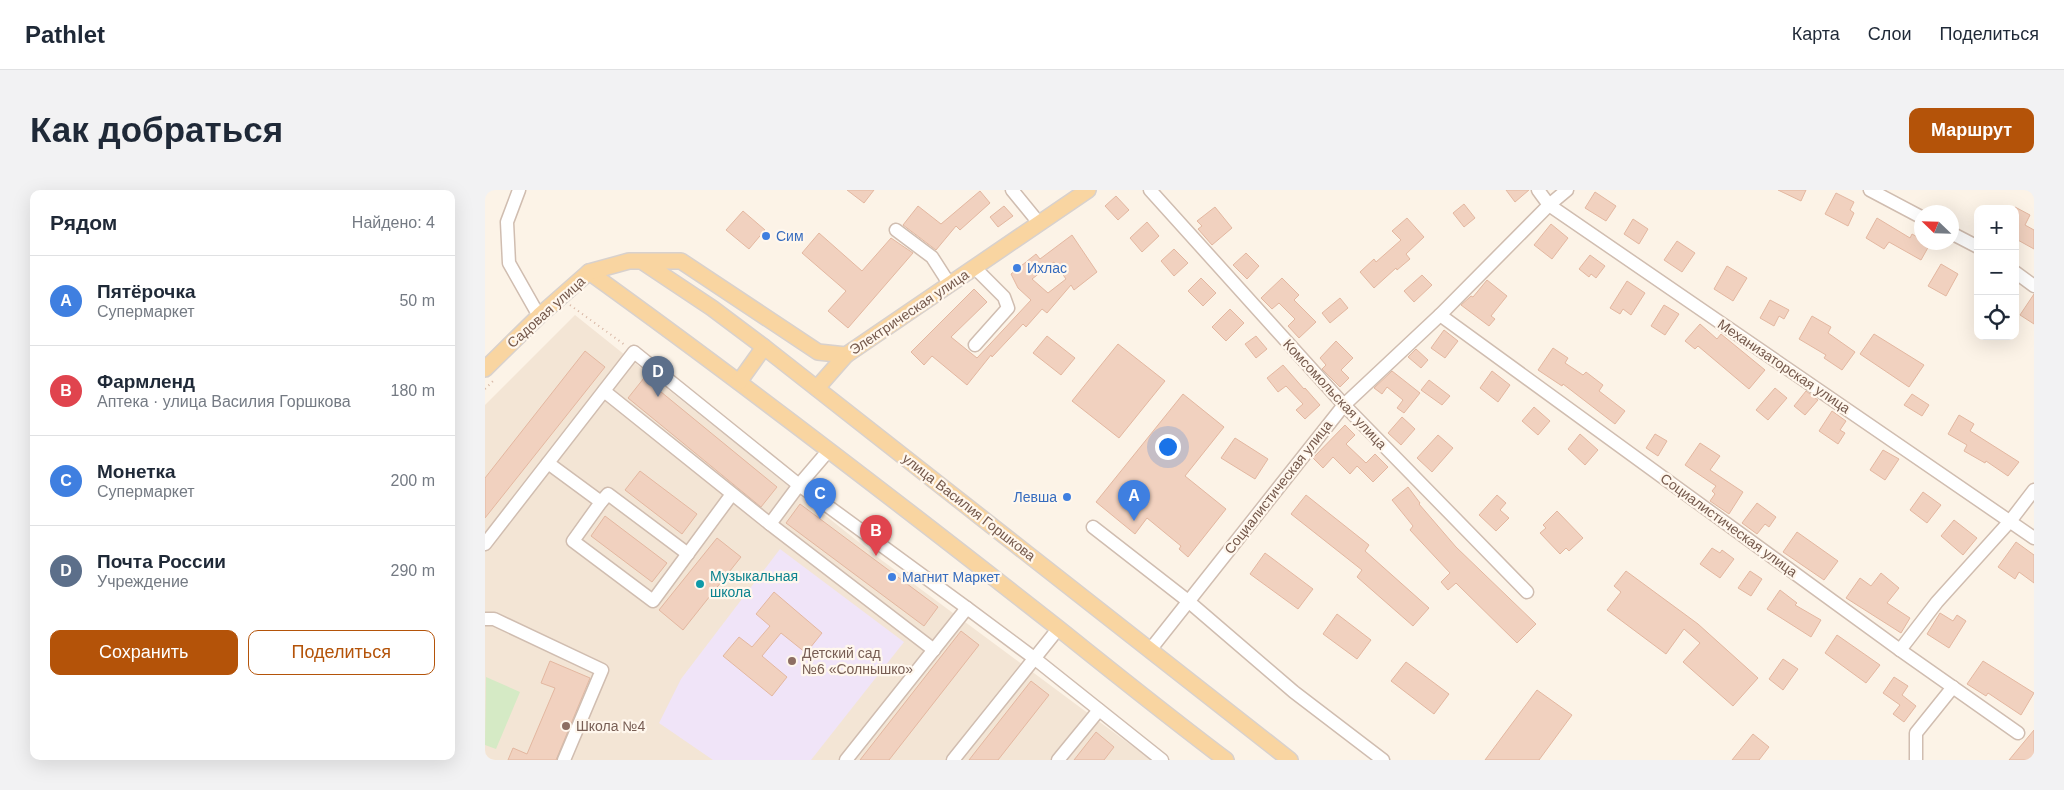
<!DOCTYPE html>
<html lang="ru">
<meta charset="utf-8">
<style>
body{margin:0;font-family:Helvetica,sans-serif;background:#f2f2f3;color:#1f2937}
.controls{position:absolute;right:15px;top:15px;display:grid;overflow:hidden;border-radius:10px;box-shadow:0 5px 20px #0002}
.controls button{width:45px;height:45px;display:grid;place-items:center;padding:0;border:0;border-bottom:1px solid #e0e1e3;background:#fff;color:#1f2937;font:25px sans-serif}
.compass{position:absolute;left:1429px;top:15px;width:45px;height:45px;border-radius:50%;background:#fff;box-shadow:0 5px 20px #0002;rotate:293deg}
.you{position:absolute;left:682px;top:256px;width:18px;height:18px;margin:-12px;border:4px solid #fff;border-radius:50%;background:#1a73e8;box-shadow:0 0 0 8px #1a73e833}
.badge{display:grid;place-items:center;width:32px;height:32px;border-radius:50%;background:#b45309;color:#fff;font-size:16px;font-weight:700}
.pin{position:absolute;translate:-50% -41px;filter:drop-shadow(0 1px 2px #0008)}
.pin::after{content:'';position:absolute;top:26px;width:18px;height:15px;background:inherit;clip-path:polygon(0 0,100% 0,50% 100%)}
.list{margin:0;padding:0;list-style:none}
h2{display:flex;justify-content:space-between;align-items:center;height:65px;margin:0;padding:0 20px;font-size:21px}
h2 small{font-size:16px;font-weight:400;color:#747a83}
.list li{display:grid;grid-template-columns:32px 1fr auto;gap:15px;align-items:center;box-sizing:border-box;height:90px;padding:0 20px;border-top:1px solid #e0e1e3}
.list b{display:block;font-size:19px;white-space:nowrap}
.list p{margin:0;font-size:16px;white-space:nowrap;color:#747a83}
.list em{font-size:16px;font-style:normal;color:#747a83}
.actions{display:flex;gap:10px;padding:15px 20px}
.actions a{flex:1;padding:11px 0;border:1px solid #b45309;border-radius:10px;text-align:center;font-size:18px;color:#b45309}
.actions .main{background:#b45309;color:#fff}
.icon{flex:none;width:28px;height:28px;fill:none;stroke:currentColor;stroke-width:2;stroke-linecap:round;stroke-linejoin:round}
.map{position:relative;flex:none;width:1549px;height:570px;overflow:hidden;border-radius:10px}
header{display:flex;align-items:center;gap:30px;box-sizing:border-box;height:70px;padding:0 25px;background:#fff;border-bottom:1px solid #e0e1e3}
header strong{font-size:24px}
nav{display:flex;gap:28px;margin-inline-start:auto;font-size:18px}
.intro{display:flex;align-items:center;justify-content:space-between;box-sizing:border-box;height:120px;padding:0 30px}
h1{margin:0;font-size:35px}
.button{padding:12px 22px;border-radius:10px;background:#b45309;color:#fff;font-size:18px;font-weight:700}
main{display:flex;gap:30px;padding:0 30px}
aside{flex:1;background:#fff;border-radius:10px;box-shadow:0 5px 20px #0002}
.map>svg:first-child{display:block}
.residential{fill:#f3e5d5}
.education{fill:#f0e4f8}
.green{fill:#d5eac5}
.building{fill:#f1d1bf;stroke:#e3b7a0;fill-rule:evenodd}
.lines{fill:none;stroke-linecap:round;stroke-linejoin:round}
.minor-casing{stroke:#d0bdb0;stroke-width:15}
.major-casing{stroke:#d8d1cd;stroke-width:18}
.path{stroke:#d6b4a2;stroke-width:2;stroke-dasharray:1 4;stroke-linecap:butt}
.minor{stroke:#fff;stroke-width:12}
.major{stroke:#f9d5a1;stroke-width:15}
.shop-dot{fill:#3f7fe0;stroke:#fff7ed;stroke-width:2}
.culture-dot{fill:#0f9aa8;stroke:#fff7ed;stroke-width:2}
.education-dot{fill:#8d6e63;stroke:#fff7ed;stroke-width:2}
.labels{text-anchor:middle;stroke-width:4.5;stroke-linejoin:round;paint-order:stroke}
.shop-label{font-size:14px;fill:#366cbe;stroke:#fff7ed;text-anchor:start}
.street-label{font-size:14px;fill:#75594c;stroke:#fff7ed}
.culture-label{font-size:14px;fill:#0d838f;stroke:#fff7ed;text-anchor:start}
.education-label{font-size:14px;fill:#785e54;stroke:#fff7ed;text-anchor:start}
</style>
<header>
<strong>Pathlet</strong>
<nav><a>Карта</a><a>Слои</a><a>Поделиться</a></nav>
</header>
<div class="intro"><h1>Как добраться</h1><a class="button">Маршрут</a></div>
<main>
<aside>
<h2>Рядом<small>Найдено: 4</small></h2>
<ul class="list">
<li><span class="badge" style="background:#3f7fe0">A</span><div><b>Пятёрочка</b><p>Супермаркет</p></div><em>50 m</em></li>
<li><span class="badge" style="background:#e0444e">B</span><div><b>Фармленд</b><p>Аптека · улица Василия Горшкова</p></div><em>180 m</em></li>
<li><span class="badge" style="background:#3f7fe0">C</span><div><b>Монетка</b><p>Супермаркет</p></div><em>200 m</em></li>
<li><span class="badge" style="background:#5c6f8a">D</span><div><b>Почта России</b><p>Учреждение</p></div><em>290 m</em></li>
</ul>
<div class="actions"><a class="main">Сохранить</a><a>Поделиться</a></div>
</aside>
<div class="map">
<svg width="1549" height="570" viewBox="0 0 1549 570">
<rect width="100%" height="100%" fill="#fcf3e7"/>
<polygon class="residential" points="90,125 391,366 666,570 0,570 0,215"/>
<polygon class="education" points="295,359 419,452 326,570 228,570 174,533 196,489"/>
<polygon class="green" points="1,487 35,502 11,559 0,555"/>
<g class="building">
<polygon points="362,0 389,0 379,13"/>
<polygon points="1021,0 1044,0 1030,12"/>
<polygon points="1293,0 1321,0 1316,11"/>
<polygon points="495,1 505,13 475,40 471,36 451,60 418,35 433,16 456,34"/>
<polygon points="1110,2 1131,16 1121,31 1100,18"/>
<polygon points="1351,3 1369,12 1365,20 1369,23 1363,36 1340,24"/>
<polygon points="631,6 644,20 633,30 620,16"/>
<polygon points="979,14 990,28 979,37 968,23"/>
<polygon points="519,16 528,26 513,37 505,27"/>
<polygon points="730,17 747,38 727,55 713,39 717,36 712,31"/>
<polygon points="1530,17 1545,25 1540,35 1549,40 1549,59 1531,49 1530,51"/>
<polygon points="258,21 280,40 264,59 241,40"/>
<polygon points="922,28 939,47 921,64 925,69 912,80 911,78 889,98 875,82 889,69 891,72 916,50 907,41"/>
<polygon points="1392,28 1425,48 1427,44 1436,49 1436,52 1445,54 1436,70 1404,52 1399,59 1381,48"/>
<polygon points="1148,29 1163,39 1154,54 1139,44"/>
<polygon points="662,32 674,46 657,62 645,48"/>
<polygon points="1066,34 1083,48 1067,69 1049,55"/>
<polygon points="334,43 377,81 406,48 428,63 363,138 343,121 361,101 317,63"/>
<path d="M 587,45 L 612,82 L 589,100 L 586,95 L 562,123 L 557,119 L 541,137 L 538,134 L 507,167 L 506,165 L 482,195 L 447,166 L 439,175 L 426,162 L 489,99 L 502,112 L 466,147 L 492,168 L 546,110 L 533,98 L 526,84 L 551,64 L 555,69 ZM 569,72 L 581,89 L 563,103 L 547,89 Z"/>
<polygon points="1192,51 1210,63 1197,82 1179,70"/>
<polygon points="689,59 703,73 689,86 676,71"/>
<polygon points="761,63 774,76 762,89 748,75"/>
<polygon points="1105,65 1120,76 1111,88 1106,84 1104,87 1094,79"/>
<polygon points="1456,74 1473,84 1461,106 1443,96"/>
<polygon points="1242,76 1262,88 1248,111 1229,99"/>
<polygon points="937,85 947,95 929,112 919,101"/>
<polygon points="716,88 731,103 718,116 703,101"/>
<polygon points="797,88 814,105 809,110 831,132 814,148 803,136 810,129 794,113 787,119 776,108"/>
<polygon points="1002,90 1022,106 1006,126 1010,129 1004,136 976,115 986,106 988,107"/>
<polygon points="1142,91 1160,103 1146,125 1138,119 1135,124 1125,118"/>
<polygon points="1549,104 1549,134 1535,125"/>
<polygon points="855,108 863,118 845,133 837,123"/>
<polygon points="1285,110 1304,120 1299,129 1294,126 1289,136 1275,128"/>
<polygon points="1179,115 1194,124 1180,145 1166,136"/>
<polygon points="745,119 759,133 741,151 727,137"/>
<polygon points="1327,126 1346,137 1343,143 1370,162 1357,180 1339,168 1341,165 1314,149"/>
<polygon points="1215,134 1232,149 1236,144 1280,180 1264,199 1213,156 1210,159 1200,151"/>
<polygon points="959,140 973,151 960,168 946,158"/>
<polygon points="1389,144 1439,175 1424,197 1375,164"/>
<polygon points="562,146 590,168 576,185 548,163"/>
<polygon points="771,146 782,159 771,168 760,154"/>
<polygon points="851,151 868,168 856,180 864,188 855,197 837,179 841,175 835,168"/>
<polygon points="633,154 680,191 634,248 587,211"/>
<polygon points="1068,158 1083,168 1080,173 1098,185 1101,182 1118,195 1114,201 1140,221 1130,234 1078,194 1077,196 1053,180"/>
<polygon points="931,159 943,170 936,178 923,167"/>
<polygon points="100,161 120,177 0,328 0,288"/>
<polygon points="798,175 819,199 820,198 835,215 820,229 811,220 818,214 801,196 793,202 782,188"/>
<polygon points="907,181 935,203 919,223 912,218 918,210 902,197 897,204 889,198"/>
<polygon points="1007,181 1025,195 1013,212 995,198"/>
<polygon points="159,188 292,297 276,317 143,208"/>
<polygon points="944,190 965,206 957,215 936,200"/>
<polygon points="1290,198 1302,208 1283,230 1271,220"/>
<polygon points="1321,201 1333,210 1320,225 1309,216"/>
<polygon points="698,204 739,237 700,286 741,319 703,367 694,359 696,356 662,328 650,344 611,312"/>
<polygon points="1427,204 1444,215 1437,226 1419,215"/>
<polygon points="1049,217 1065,231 1053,245 1037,231"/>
<polygon points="1347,221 1361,231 1355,240 1360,243 1353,254 1334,241"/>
<polygon points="1474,225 1489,234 1485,241 1534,272 1523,286 1501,271 1500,273 1479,261 1482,255 1463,244"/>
<polygon points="917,227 930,239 916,255 903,243"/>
<polygon points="860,235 870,245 861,254 881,273 890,264 903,277 888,292 872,276 865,284 848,267 838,278 828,268"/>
<polygon points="1095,244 1113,260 1100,275 1083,259"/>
<polygon points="1170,244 1182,251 1173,266 1161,258"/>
<polygon points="953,245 968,258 947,282 932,268"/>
<polygon points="750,248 783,269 770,289 736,268"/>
<polygon points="1215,253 1235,266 1225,280 1258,302 1244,324 1225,311 1230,304 1227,301 1231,296 1200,275"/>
<polygon points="1398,260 1414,269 1400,290 1385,280"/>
<polygon points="155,281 212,324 197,344 140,300"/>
<polygon points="923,297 935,313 934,314 971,357 1051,434 1032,453 971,393 963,400 956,392 965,383 925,340 928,336 907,310"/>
<polygon points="1438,302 1456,315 1442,333 1425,320"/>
<polygon points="821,305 884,355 880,361 944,418 928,436 872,387 877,380 806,324"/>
<polygon points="1012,305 1021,313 1015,320 1024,328 1011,341 994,325"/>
<polygon points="1272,313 1291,327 1284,337 1280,334 1272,344 1257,333"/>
<polygon points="315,314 453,417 439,436 301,333"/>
<polygon points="1072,321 1098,348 1084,361 1081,358 1075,364 1055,343 1061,338 1058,335"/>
<polygon points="120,326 182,373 167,392 106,346"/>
<polygon points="1469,330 1492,348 1478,365 1456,346"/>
<polygon points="1312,342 1353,371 1339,390 1298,362"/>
<polygon points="232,348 256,367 198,440 174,420"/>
<polygon points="1531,352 1549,365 1549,393 1534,382 1530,389 1513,377"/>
<polygon points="1227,358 1235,363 1237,360 1249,369 1235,388 1215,374"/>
<polygon points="780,363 828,399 813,419 765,384"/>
<polygon points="1141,381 1213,434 1273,488 1248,516 1198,472 1215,453 1199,439 1181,464 1122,420 1136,402 1129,396"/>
<polygon points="1265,381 1277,389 1266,406 1253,398"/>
<polygon points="1396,383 1414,398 1402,413 1425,428 1416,443 1361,408 1375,388 1386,396"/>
<polygon points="1295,400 1312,413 1310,415 1336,430 1326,447 1282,419"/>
<polygon points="289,402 337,443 321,463 296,443 277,466 302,487 287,506 238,466 254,447 267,457 285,436 271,424"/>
<polygon points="1455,423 1468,431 1472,425 1481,431 1464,458 1442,444"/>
<polygon points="852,424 886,450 872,469 838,444"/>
<polygon points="476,441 494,455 404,570 375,570"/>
<polygon points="1352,445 1395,475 1381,493 1340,463"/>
<polygon points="1298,469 1313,479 1298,500 1284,489"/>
<polygon points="65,471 105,488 71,570 23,570 28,558 42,564 70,498 56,493"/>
<polygon points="1498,471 1549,503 1536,525 1503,503 1501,506 1482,494"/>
<polygon points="921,472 964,504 949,524 906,491"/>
<polygon points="1409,487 1423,496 1417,505 1431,516 1419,532 1408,524 1415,515 1398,503"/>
<polygon points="546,491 564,505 513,570 484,570"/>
<polygon points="1052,500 1087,525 1054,570 1000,570"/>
<polygon points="1549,540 1549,570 1524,570"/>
<polygon points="611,542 629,557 619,570 589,570"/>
<polygon points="1268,544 1284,557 1274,570 1247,570"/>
</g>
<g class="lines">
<defs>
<g id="minor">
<polyline points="34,0 22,32 24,73 54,126"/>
<polyline points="527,0 554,33"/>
<polyline points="665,0 859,215 1042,402"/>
<polyline points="1053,0 1064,15 1549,348"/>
<polyline points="1385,0 1436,27"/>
<polyline points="411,40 447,67 465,95"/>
<polyline points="1466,43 1493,57"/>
<polyline points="490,78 519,107 523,118 490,155"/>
<polyline points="1530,82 1549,96"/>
<polyline points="955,125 1415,460 1533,543"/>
<polyline points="119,201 285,334 314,295 482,418"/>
<polyline points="63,273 116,312 88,351 168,411 247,304"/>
<polyline points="116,312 123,304 203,364"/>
<polyline points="285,334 449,460"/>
<polyline points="608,337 703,411 809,502 898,570"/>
<polyline points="0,354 149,162 314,295 344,260"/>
<polyline points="0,429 9,429 117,480 79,570"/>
<polyline points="665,460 859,215 955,125 1064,15 1082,0"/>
<polyline points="1415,460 1452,412 1526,330 1549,300"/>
<polyline points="361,570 482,418 549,468 677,570"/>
<polyline points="468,570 573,439"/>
<polyline points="573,570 614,520"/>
<polyline points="1431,570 1431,543 1468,497"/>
</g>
<g id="major">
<polyline points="158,72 227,118 279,157 805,570"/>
<path d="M 104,82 C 264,197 419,317 573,438 C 629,483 684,527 741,570"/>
<polyline points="0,179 54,126 104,82 144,71 196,71 333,162 361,165 603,0"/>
<polyline points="254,192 279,157"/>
<polyline points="332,198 361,165"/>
</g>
</defs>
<use href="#minor" class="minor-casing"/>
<use href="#major" class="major-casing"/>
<g class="path">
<polyline points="85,115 140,155"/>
<polyline points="0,199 9,190"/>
</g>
<use href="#minor" class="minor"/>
<use href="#major" class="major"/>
</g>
<g class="shop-dot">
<circle cx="281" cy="46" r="5"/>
<circle cx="532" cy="78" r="5"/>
<circle cx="582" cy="307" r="5"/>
<circle cx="407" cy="387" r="5"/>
</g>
<circle class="culture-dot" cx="215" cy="394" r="5"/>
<g class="education-dot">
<circle cx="307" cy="471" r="5"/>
<circle cx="81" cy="536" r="5"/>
</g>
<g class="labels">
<g class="shop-label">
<text x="291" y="51">Сим</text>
<text x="542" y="83">Ихлас</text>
<text x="572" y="312" text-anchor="end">Левша</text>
<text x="417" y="392">Магнит Маркет</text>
</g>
<g class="street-label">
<text transform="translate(61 122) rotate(-42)" y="5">Садовая улица</text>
<text transform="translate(424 122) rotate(-34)" y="5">Электрическая улица</text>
<text transform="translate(1299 176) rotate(34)" y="5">Механизаторская улица</text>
<text transform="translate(850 204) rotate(47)" y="5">Комсомольская улица</text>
<text transform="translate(793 297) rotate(-52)" y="5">Социалистическая улица</text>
<text transform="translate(484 317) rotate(38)" y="5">улица Василия Горшкова</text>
<text transform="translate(1244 335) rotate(36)" y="5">Социалистическая улица</text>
</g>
<g class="culture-label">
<text x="225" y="391">Музыкальная<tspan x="225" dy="16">школа</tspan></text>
</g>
<g class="education-label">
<text x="317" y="468">Детский сад<tspan x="317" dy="16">№6 «Солнышко»</tspan></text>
<text x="91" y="541">Школа №4</text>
</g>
</g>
</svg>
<div class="controls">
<button>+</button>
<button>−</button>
<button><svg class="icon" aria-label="locate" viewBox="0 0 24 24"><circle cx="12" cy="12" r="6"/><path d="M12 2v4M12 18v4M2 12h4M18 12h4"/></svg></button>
</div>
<svg class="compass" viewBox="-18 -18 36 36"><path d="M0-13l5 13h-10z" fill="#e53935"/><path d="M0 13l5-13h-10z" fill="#747a83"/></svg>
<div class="you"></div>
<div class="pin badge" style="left:649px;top:331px;background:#3f7fe0">A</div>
<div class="pin badge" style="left:391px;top:366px;background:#e0444e">B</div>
<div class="pin badge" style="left:335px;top:329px;background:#3f7fe0">C</div>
<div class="pin badge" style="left:173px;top:207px;background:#5c6f8a">D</div>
</div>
</main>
